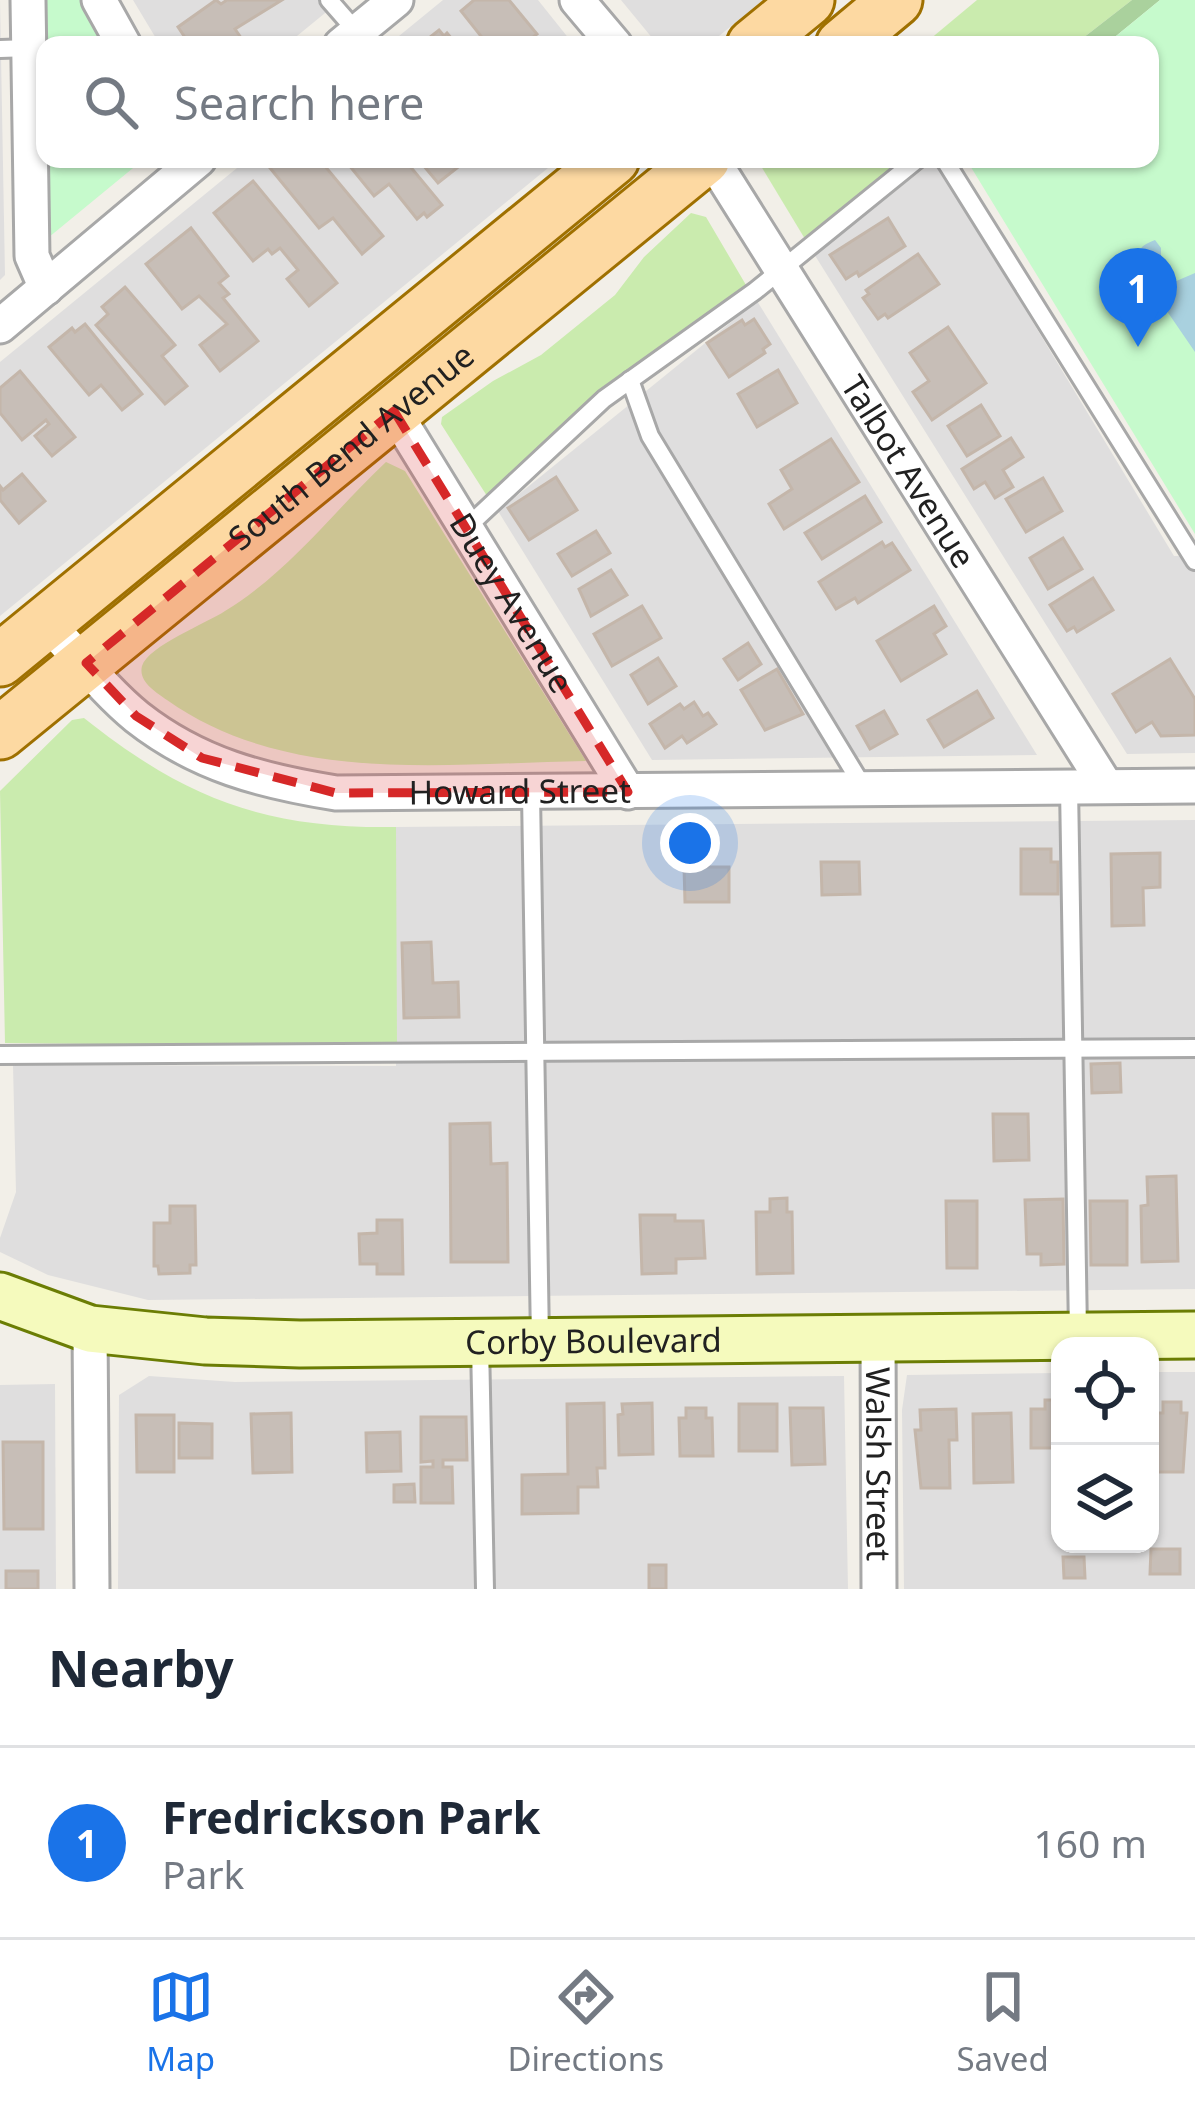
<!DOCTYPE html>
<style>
body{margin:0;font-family:"Noto Sans",sans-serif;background:#f6f6f7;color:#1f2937}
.controls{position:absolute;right:36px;bottom:36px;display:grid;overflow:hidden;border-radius:24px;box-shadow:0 3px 9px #0004}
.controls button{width:108px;height:108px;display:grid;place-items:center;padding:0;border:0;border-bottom:3px solid #e0e1e3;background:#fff;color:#1f2937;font:60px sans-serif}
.you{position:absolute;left:690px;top:843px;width:42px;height:42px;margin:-30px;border:9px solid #fff;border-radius:50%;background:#1a73e8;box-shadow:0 0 0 18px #1a73e833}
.badge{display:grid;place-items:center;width:78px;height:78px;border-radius:50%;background:#1a73e8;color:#fff;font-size:39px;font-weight:700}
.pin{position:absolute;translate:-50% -99px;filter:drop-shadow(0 3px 6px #0008)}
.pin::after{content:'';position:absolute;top:63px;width:42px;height:36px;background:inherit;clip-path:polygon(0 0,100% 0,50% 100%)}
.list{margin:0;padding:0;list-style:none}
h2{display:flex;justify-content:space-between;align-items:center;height:156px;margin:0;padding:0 48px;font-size:51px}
h2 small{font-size:39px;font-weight:400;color:#747a83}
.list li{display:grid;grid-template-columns:78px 1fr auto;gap:36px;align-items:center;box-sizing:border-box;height:192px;padding:0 48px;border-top:3px solid #e0e1e3}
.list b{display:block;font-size:45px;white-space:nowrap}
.list p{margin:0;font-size:39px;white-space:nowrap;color:#747a83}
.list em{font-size:39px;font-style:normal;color:#747a83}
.icon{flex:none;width:66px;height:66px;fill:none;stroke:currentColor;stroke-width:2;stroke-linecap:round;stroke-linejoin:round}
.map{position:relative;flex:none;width:1195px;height:1589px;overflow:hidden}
.search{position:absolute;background:#fff;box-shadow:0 3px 9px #0004;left:36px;right:36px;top:36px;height:132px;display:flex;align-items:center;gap:30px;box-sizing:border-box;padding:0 42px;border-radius:24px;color:#747a83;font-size:45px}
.sheet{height:348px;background:#fff}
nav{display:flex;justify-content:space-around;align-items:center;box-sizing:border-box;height:168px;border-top:3px solid #e0e1e3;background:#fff;font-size:33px;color:#747a83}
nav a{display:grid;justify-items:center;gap:6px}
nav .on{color:#1a73e8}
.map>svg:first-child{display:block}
.residential{fill:#dfdede}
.grass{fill:#caebae}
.forest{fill:#aad19d}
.park{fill:#c6facc}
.water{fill:#a9d1df}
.building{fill:#c7beb7;stroke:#c4b6aa;stroke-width:3}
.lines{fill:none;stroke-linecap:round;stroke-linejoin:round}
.lane-casing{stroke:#a8a8a8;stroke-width:22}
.street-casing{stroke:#a8a8a8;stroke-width:39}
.secondary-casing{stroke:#6b7d04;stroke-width:51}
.primary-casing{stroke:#9f7000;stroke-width:57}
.lane{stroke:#fff;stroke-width:16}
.street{stroke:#fff;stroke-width:33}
.secondary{stroke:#f5fabd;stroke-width:45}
.primary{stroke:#fdd9a2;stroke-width:51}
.marked{fill:#d62828;fill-opacity:0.2;stroke:#d62828;stroke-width:9;stroke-dasharray:24 15;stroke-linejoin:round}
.labels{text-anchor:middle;stroke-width:9;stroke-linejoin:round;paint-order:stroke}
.street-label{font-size:33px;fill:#212121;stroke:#fff}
</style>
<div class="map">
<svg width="1195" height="1589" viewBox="0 0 1195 1589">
<rect width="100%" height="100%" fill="#f2efe8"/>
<g class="residential">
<polygon points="0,0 5,275 0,280"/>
<polygon points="133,0 341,0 286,45 160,45"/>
<polygon points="443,0 538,0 574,45 388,45"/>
<polygon points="621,0 763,0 708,45 658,45"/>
<polygon points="248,159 559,159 0,616 0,362"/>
<polygon points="935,160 1174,556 1195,556 1195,753 1127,754 814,254"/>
<polygon points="757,301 1037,755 652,760 498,511"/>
<polygon points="1195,820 1195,1289 148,1300 48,1275 0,1252 0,1238 16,1192 13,1065 396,1066 396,827"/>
<polygon points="1150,1372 1195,1372 1195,1589 904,1589 902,1410 907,1375 1060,1373 1060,1544 1150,1544"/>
<polygon points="149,1376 235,1382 844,1376 848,1589 118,1589 119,1395"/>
<polygon points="55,1384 56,1589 0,1589 0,1385"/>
</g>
<g class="grass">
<polygon points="977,0 1132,0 1074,45 923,45"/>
<polygon points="760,159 907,159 805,239 758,161"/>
<polygon points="691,213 706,217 746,285 621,379 487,496 441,424 442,417 493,381 541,355 615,295 644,257"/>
<path d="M 386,462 L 405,471 L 586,761 C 446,763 289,786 167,700 C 156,692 138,682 142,666 C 148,646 207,623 225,611 C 289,572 332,513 386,462 Z"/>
<path d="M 84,718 C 186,799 265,829 396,827 L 397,1047 L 5,1043 L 0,791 L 72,720 Z"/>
</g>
<polygon class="forest" points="1132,0 1160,0 1105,45 1074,45"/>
<g class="park">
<polygon points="40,0 88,0 113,45 45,45 45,159 144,159 43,242"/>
<polygon points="1160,0 1195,0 1195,534 966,159 1150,159 1150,45 1105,45"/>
</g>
<path class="water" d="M 1155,240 L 1161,248 L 1161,275 L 1174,282 L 1195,273 L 1195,352 L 1136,266 C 1136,251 1141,245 1155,240 Z"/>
<g class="building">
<polygon points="216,0 221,4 227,0 282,0 235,29 246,45 190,45 178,27"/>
<polygon points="474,0 509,0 537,34 532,38 537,45 488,45 461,11"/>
<polygon points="439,30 444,36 447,33 457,45 420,45"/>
<polygon points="282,159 319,159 383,236 362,254 333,218 319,228 270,168"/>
<polygon points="344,159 404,159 442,205 427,217 424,213 417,219 389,184 374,196"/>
<polygon points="418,159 458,159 462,164 438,183"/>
<polygon points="253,181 337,283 309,306 287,279 298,270 280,248 272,254 268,249 253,261 214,213"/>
<polygon points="888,218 905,246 859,276 857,272 846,279 830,255"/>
<polygon points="191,228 228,276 219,283 229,294 223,298 258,341 220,371 200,345 227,324 199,296 182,309 146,264"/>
<polygon points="918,254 939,284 888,318 885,314 878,319 863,298 869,294 866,290"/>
<polygon points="125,287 175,345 162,356 187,386 165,404 96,325 108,314 102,307"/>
<polygon points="754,319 770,344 763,349 765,353 729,377 707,343 742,320 745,325"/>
<polygon points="85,324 142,394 122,410 101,385 89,395 49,347 72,328 75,332"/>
<polygon points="948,327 986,383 932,420 913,392 929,381 910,353"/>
<polygon points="778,370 797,403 757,427 738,394"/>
<polygon points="20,371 75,437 52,456 35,436 49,424 46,420 22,440 0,413 0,388"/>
<polygon points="981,405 1000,436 967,456 948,426"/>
<polygon points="1011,438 1023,457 1003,470 1013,487 995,498 985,482 974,489 962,469"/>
<polygon points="831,439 859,482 784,529 769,504 792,489 781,470"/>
<polygon points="22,474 45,501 19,523 0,500 0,486 3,490"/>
<polygon points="556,477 577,510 529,540 508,508"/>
<polygon points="1043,478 1062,511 1026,532 1006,499"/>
<polygon points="865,496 881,522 822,559 805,533"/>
<polygon points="596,531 610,553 572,576 558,554"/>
<polygon points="1063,538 1082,569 1048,589 1030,558"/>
<polygon points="882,542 885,547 892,543 910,570 858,603 855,598 836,609 819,582"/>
<polygon points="611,570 627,595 591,616 579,589"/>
<polygon points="1093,578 1113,610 1077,632 1074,627 1067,631 1050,605"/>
<polygon points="642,606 661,638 612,666 594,634"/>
<polygon points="934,606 946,626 934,634 946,654 901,681 877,641"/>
<polygon points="748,643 761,664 738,680 724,659"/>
<polygon points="658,658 676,686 648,704 631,675"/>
<polygon points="1170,659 1195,699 1195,735 1161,736 1152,722 1136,732 1113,694"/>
<polygon points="777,669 803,714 765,730 741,690"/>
<polygon points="977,691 993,718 944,747 928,720"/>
<polygon points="694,702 703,716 708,713 716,724 687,743 682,736 665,748 650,724 680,704 684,709"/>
<polygon points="884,711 897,734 870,749 857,726"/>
<polygon points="1021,849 1051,849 1051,862 1058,862 1058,894 1021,894"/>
<polygon points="1160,853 1160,887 1143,888 1144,925 1112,926 1111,854"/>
<polygon points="821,862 859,862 860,894 822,895"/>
<polygon points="684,867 729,867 729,902 685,902"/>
<polygon points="431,942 433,983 458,982 459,1017 404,1018 402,943"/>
<polygon points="1120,1063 1121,1092 1092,1093 1091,1064"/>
<polygon points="993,1114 1028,1114 1029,1160 994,1161"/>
<polygon points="490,1123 491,1164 507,1163 508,1262 451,1262 450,1124"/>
<polygon points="1176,1176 1178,1261 1142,1262 1141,1206 1148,1205 1147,1177"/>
<polygon points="787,1198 787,1212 792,1212 793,1273 757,1274 756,1212 770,1212 770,1199"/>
<polygon points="1063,1199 1064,1264 1041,1265 1041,1254 1027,1254 1025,1200"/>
<polygon points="946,1201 977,1201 977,1268 947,1268"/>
<polygon points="1090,1201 1127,1201 1127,1265 1091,1265"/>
<polygon points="170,1206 195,1206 196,1265 190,1265 190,1273 159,1274 158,1266 154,1266 154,1223 170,1223"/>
<polygon points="640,1215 675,1215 675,1221 703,1221 705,1258 676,1259 676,1273 642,1274"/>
<polygon points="377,1220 402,1220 403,1274 377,1274 377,1264 360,1264 359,1234 377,1233"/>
<polygon points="1045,1400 1060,1400 1060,1448 1031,1448 1031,1409 1045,1409"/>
<polygon points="1163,1402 1181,1402 1181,1413 1187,1413 1183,1472 1150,1472 1150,1413 1163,1413"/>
<polygon points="604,1403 605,1468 597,1468 598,1487 578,1487 578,1513 522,1514 522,1475 568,1474 567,1404"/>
<polygon points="652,1403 653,1454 619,1455 618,1415 623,1414 622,1404"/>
<rect x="739" y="1404" width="38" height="47"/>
<polygon points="686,1408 706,1408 706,1418 712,1418 713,1456 680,1456 679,1418 686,1418"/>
<polygon points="790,1408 823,1408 825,1464 792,1465"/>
<polygon points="956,1409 957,1440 949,1440 950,1488 921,1488 915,1430 921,1430 920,1410"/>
<polygon points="291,1413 292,1472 253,1473 251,1414"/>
<polygon points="1011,1413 1013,1482 974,1483 973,1414"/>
<polygon points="136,1415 174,1415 174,1472 137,1472"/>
<polygon points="421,1417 466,1417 467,1460 443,1460 443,1467 452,1467 453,1503 421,1503 421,1467 433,1467 433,1461 421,1462"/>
<polygon points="179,1423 212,1424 212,1458 179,1458"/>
<polygon points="400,1432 401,1471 367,1472 366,1433"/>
<polygon points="3,1442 43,1442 43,1529 4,1529"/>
<polygon points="414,1484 415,1502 394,1502 394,1485"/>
<polygon points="1151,1549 1180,1549 1180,1574 1150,1574"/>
<polygon points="1063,1557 1084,1557 1085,1578 1064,1578"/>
<rect x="649" y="1565" width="17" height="24"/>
<rect x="6" y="1571" width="32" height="18"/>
</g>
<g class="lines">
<defs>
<g id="lane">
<polyline points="329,0 357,32"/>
<polyline points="0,49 30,48"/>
<polyline points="944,159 1195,561"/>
<polyline points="630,380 650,436 865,790"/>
<polyline points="465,529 604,399 755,291 918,159"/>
<polyline points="1069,787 1078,1332"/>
<polyline points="531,794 540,1340"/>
<polyline points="0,1055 1195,1048"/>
<polyline points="480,1344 485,1589"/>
</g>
<g id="street">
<polyline points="28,0 32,256 46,288"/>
<polyline points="99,0 124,45"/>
<polyline points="577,0 615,45"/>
<polyline points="341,45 396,0"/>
<path id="s1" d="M 712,159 L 1106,786"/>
<polyline points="0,326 199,159"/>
<path id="s2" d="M 394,411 L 628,792"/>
<path id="s3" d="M 46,622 C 75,652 104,690 137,717 C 198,765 262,781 336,793 L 1195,786"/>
<polyline points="90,1329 92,1589"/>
<path id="s4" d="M 878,1338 L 879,1589"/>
</g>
<g id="secondary">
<path id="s5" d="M 0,1296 L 90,1329 L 205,1341 L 300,1344 L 1195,1335"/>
</g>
<g id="primary">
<polyline points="753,45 808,0"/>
<polyline points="842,45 896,0"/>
<polyline points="0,660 613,159"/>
<path id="s6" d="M 0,733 L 704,159"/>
</g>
</defs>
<use href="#lane" class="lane-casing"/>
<use href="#street" class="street-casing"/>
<use href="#secondary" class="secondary-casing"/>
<use href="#primary" class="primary-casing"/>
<use href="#lane" class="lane"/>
<use href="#street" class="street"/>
<use href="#secondary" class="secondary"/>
<use href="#primary" class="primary"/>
</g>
<path class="marked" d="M 394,411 L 628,792 L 336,793 L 202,758 L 136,716 L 86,663 Z"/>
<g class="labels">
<g class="street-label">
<text dy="12" stroke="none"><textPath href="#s6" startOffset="453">South Bend Avenue</textPath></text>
<text dy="12" stroke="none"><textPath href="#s1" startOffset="369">Talbot Avenue</textPath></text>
<text dy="12" stroke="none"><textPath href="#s2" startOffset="225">Duey Avenue</textPath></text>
<text dy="12" stroke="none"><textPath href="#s3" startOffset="531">Howard Street</textPath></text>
<text dy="12" stroke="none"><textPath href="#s5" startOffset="600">Corby Boulevard</textPath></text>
<text dy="12" stroke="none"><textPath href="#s4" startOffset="126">Walsh Street</textPath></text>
</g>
</g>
</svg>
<div class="controls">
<button><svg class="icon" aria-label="locate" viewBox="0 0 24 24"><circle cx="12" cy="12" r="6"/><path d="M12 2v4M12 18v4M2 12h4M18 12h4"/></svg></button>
<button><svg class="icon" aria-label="layers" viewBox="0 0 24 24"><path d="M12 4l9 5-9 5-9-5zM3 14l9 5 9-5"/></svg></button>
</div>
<div class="you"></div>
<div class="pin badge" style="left:1138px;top:347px">1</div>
<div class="search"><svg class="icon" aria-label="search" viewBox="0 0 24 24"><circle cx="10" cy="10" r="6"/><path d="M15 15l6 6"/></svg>Search here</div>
</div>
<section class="sheet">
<h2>Nearby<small></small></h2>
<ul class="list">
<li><span class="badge">1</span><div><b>Fredrickson Park</b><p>Park</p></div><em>160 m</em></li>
</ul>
</section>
<nav>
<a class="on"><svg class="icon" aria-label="map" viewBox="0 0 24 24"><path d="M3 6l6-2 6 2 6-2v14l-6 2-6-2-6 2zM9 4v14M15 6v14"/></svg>Map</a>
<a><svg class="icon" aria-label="directions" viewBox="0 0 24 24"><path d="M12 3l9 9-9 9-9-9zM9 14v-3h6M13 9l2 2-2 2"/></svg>Directions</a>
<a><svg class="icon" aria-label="saved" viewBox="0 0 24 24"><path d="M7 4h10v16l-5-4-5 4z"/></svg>Saved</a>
</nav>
